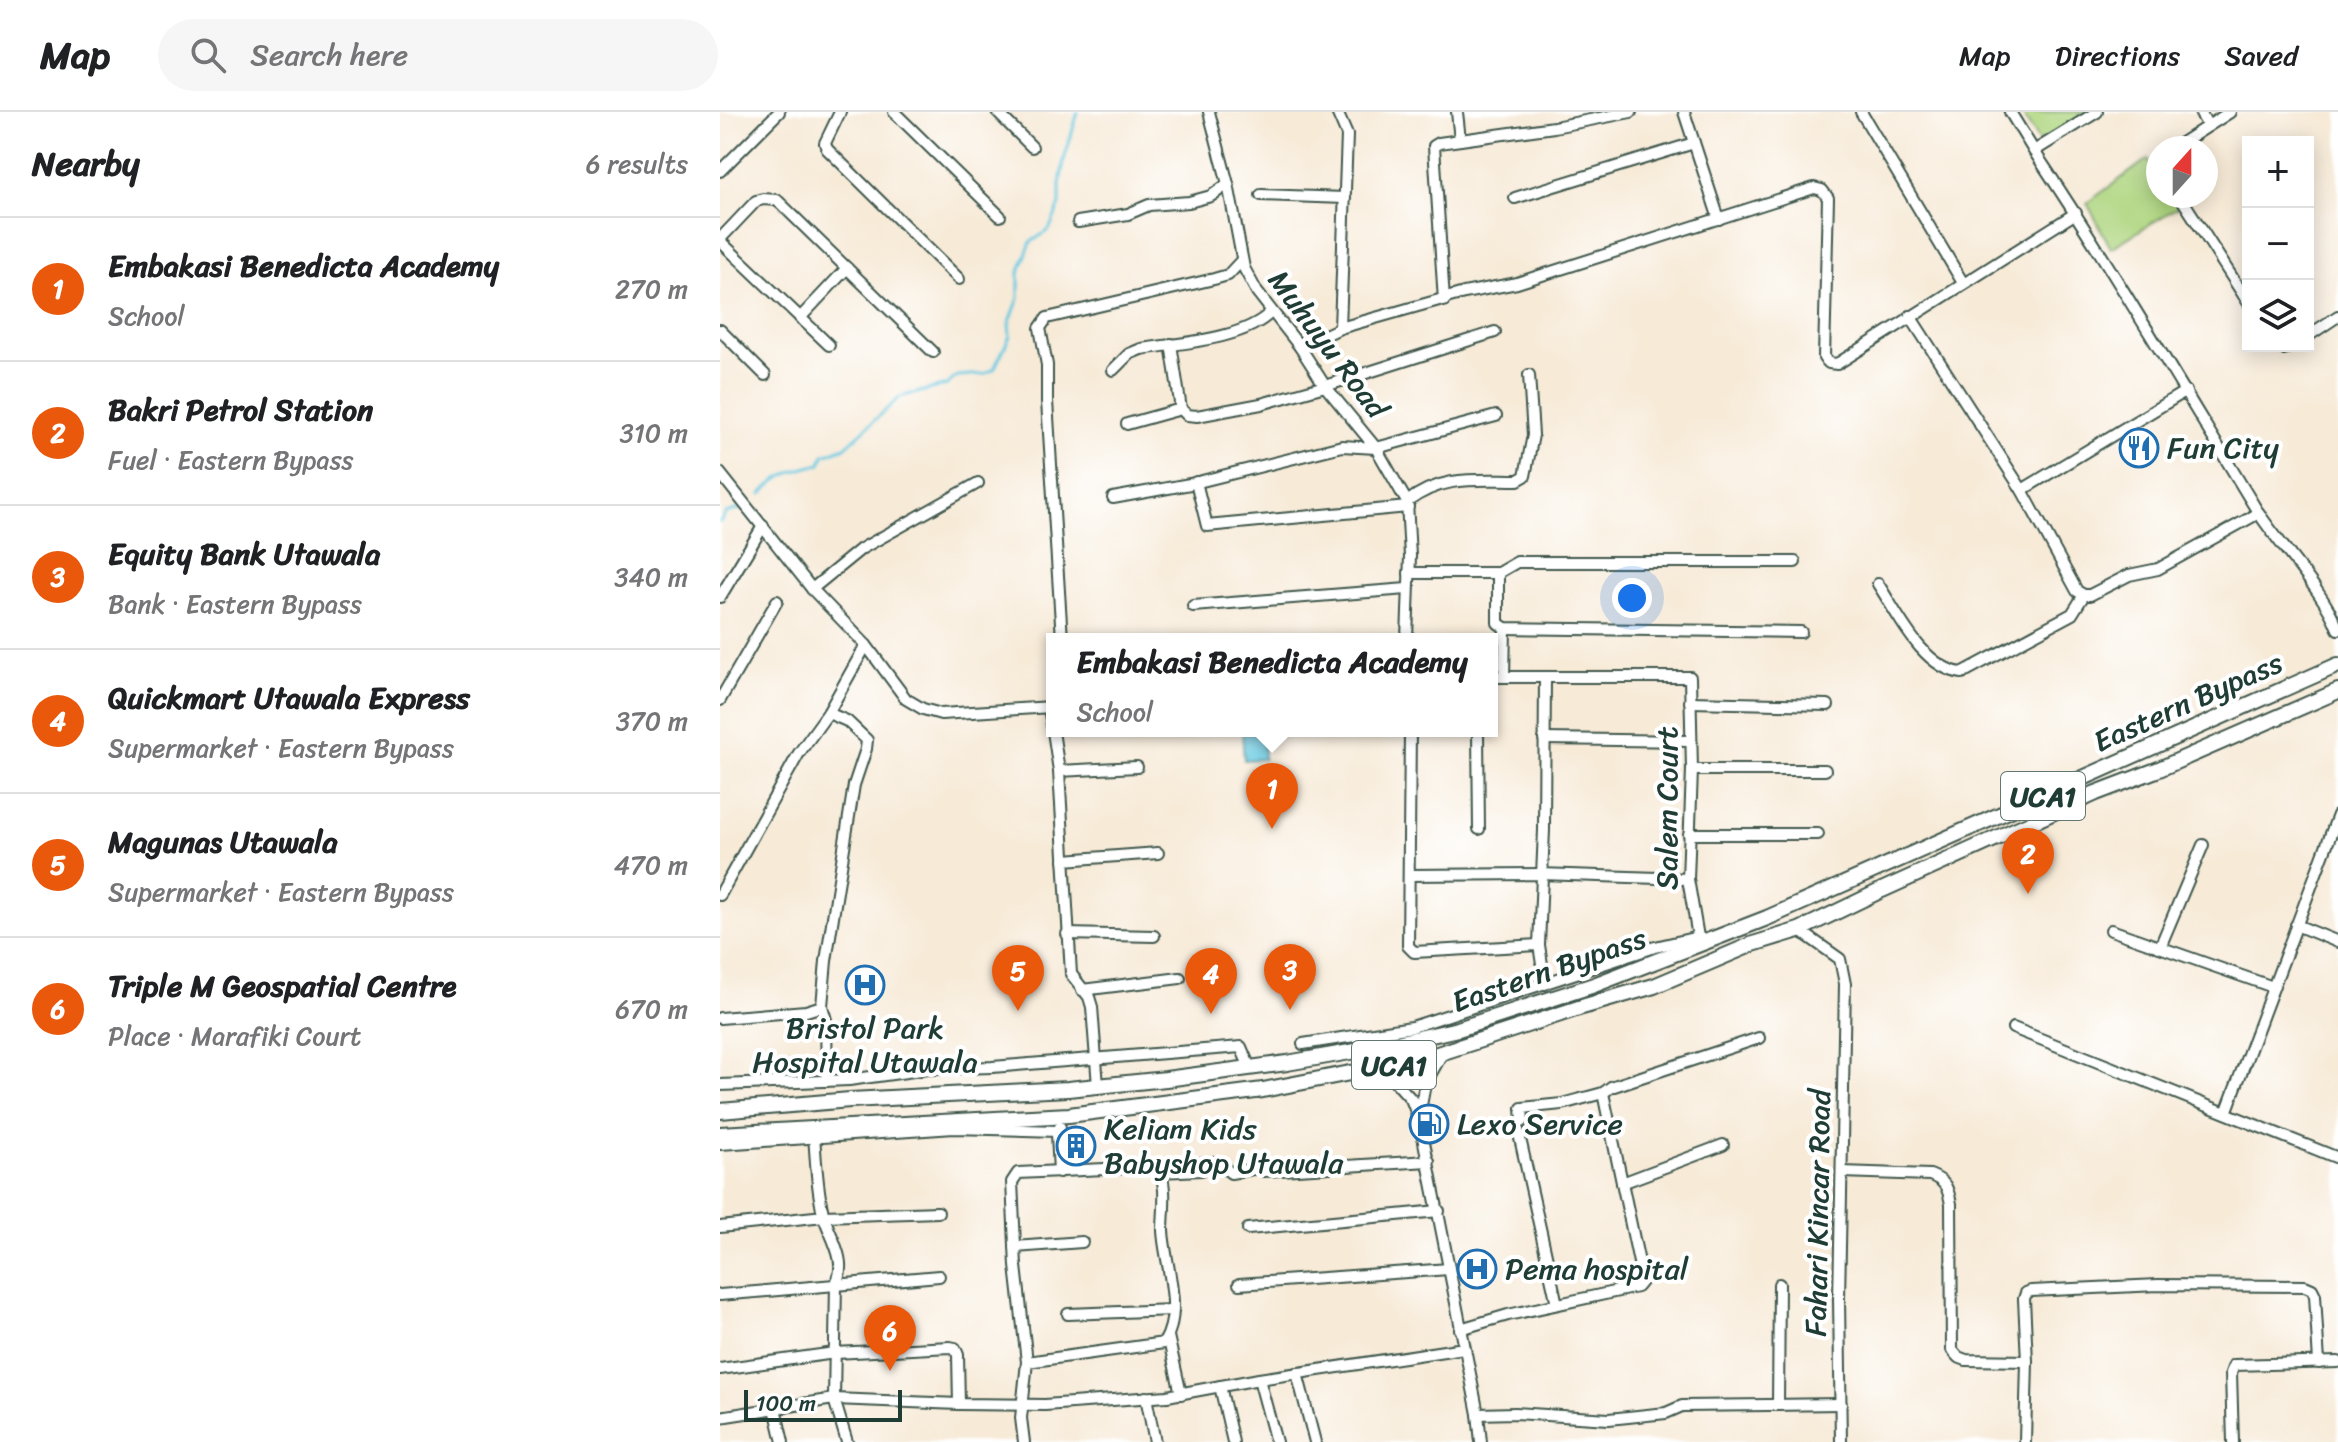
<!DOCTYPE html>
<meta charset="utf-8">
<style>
body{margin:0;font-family:Sriracha,sans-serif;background:#f6f6f6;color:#202124}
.controls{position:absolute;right:24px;top:24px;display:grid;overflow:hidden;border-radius:0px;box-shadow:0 4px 20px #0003}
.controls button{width:72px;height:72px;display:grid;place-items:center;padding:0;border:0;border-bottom:2px solid #e0e0e0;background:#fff;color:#202124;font:40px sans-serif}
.compass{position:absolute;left:1426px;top:24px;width:72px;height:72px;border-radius:50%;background:#fff;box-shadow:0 4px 20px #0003;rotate:21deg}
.scale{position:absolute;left:24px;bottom:20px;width:158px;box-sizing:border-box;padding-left:8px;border:4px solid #1f3d34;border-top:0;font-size:22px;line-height:28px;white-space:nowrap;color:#1f3d34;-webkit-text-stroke:6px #fff;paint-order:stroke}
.you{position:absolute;left:912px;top:486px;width:28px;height:28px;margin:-20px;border:6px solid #fff;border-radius:50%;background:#1a73e8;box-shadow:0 0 0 12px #1a73e833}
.badge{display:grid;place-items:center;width:52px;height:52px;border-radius:50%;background:#ea580c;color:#fff;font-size:26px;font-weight:700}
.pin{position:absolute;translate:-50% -66px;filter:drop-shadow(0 2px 4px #0008)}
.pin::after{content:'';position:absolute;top:42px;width:28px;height:24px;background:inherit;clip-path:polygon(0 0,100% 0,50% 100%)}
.popup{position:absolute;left:326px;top:521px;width:452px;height:104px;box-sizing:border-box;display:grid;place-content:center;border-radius:0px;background:#fff;filter:drop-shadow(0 2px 6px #0005);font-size:26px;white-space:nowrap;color:#757577}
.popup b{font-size:30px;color:#202124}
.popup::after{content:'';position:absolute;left:50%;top:100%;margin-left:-16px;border:16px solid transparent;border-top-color:#fff}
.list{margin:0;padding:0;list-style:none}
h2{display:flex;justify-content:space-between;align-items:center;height:104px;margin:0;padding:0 32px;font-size:34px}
h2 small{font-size:26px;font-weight:400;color:#757577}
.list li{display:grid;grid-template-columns:52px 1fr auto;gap:24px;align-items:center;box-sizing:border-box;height:144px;padding:0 32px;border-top:2px solid #e0e0e0}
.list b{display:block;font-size:30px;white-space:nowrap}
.list p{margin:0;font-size:26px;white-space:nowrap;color:#757577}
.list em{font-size:26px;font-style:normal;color:#757577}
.icon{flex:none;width:44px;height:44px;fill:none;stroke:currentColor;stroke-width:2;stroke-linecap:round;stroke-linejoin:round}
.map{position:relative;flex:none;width:1618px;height:1330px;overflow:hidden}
header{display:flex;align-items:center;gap:48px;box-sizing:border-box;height:112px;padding:0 40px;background:#fff;border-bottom:2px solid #e0e0e0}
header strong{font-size:38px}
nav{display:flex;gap:44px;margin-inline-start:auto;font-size:28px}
.search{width:560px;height:72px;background:#f6f6f6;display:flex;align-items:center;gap:20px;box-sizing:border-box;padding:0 28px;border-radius:44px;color:#757577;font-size:30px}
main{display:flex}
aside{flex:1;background:#fff}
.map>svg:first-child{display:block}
.green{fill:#aed57f;stroke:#66895a;stroke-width:2}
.water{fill:#63c7e0;stroke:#41828a;stroke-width:2}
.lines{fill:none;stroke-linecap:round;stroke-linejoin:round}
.stream{stroke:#63c7e0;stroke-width:3}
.minor-casing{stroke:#3f574c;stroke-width:14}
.major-casing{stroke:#3f574c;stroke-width:18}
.minor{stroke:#fff;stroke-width:10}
.major{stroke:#fff;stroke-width:14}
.labels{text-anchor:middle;stroke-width:8;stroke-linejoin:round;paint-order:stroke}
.shield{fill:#fff;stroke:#627771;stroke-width:2}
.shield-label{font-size:28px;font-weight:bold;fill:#1f3d34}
.street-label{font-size:30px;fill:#1f3d34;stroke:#fff}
.poi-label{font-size:30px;fill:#1f3d34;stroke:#fff;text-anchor:start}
</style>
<header>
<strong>Map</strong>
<div class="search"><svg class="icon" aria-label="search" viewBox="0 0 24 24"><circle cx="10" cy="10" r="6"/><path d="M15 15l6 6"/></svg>Search here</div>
<nav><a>Map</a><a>Directions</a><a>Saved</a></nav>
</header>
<main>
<aside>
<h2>Nearby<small>6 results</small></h2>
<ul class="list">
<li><span class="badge">1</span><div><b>Embakasi Benedicta Academy</b><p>School</p></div><em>270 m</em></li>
<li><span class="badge">2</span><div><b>Bakri Petrol Station</b><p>Fuel · Eastern Bypass</p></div><em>310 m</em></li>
<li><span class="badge">3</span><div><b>Equity Bank Utawala</b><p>Bank · Eastern Bypass</p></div><em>340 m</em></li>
<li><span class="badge">4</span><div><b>Quickmart Utawala Express</b><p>Supermarket · Eastern Bypass</p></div><em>370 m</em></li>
<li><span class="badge">5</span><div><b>Magunas Utawala</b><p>Supermarket · Eastern Bypass</p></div><em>470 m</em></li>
<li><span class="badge">6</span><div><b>Triple M Geospatial Centre</b><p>Place · Marafiki Court</p></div><em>670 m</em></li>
</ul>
</aside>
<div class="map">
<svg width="1618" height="1330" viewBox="0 0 1618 1330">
<rect width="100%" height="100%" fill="#fff"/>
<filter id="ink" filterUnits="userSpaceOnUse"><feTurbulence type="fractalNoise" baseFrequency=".0125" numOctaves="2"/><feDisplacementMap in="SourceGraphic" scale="16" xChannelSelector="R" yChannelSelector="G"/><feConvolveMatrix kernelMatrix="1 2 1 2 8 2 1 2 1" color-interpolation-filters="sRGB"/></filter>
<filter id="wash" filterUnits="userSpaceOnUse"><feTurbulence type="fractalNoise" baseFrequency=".006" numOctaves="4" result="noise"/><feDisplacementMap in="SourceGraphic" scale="32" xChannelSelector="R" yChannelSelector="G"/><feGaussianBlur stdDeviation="1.8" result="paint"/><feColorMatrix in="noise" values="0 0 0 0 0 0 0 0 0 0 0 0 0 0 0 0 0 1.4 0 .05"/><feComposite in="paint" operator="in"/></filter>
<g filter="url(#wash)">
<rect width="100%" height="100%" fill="#f7ead7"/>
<g class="green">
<polygon points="1301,0 1371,0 1319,30"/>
<polygon points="1428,47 1438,63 1438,84 1451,84 1458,95 1391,136 1367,91"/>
</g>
<polygon class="water" points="522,619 543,619 544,647 524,648"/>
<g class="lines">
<g class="stream">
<path d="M 42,382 C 57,363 78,357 101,352 L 104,343 L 125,335 L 180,285 L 227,273 L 237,264 L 264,262 L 274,257 L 290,224 L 289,212 L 299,186 L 299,161 L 311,130 L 329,118 L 340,93 L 340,72 L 344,48 L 358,0"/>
<polyline points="0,410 6,401 20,397"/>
</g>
</g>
</g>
<g filter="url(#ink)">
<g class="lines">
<defs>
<g id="minor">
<polyline points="120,0 105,31 107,37 239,167"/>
<polyline points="174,0 280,104"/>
<polyline points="277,0 312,35"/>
<polyline points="489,0 508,72 524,156 537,180 580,235 605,274 656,336 687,390 690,444 687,527"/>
<polyline points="617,0 627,23 620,216"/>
<polyline points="737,0 740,28"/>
<polyline points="964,0 999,107"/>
<polyline points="1141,0 1243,171"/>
<polyline points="1290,0 1314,39"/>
<path d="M 1377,0 L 1314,39 C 1392,156 1463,277 1536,397 C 1561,436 1602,476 1618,517"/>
<polyline points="1480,0 1488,14"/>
<polyline points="1454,36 1510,0"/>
<polyline points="0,59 59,0"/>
<polyline points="541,83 625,86"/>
<polyline points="1460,84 1528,190"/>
<polyline points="795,86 974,31"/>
<polyline points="358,110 408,102 429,93 469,90 491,84 508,72"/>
<polyline points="0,127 36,89 43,87 57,88 213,240"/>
<polyline points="0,129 109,233"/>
<polyline points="724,189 714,34 719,31 834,15 911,0"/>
<polyline points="1190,204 1302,378 1357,479 1364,483 1370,483 1409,463 1438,457 1539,401"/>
<polyline points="80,206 127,156"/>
<polyline points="0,218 45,263"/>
<polyline points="1588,224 1618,204"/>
<polyline points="451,232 461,297"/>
<polyline points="1557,234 1564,237 1572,234"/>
<polyline points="580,235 620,216 744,181 797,171 1094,76 1102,78 1108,86 1104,246 1109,251 1117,252 1356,101"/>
<path d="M 393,258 L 409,242 L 421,237 C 459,231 524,228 551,200"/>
<polyline points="461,297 467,303 477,304 541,292 605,274 775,220"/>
<polyline points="407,312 461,297"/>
<polyline points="0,361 92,477 146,533 186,587 203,597 221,602 332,595"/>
<polyline points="476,370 487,414 688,395"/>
<polyline points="1302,378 1466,279"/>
<polyline points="393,386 470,372 622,334 656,336 776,304"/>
<path d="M 687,390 C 722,363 756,368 798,368 L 805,364 L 813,323 L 809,263"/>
<polyline points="689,461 778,461 778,511 785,516 1081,520"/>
<polyline points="778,461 797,450 1075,450"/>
<path d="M 1158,472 C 1178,502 1202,556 1242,561 L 1352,502 L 1364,483"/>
<polyline points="92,477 141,437 258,371"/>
<polyline points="0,485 43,414"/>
<polyline points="473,494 687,477"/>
<polyline points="342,527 327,289 327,253 320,216 327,206 494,167 508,163 521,149"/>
<polyline points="772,565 970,565 972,658 968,767 978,825"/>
<polyline points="784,565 785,516"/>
<polyline points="825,565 824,718 819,833 825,872"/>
<polyline points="0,588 57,489"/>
<polyline points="970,590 1108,593"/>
<polyline points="329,595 332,614"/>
<polyline points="333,619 339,659 351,862 369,885 372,895 378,974"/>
<polyline points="690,619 688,834 694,840 819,833"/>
<polyline points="758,619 759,717"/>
<polyline points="824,627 970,629"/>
<polyline points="972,658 1105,658"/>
<polyline points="339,659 417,655"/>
<polyline points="969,722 1098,722"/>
<polyline points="344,748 438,741"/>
<polyline points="689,763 820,762 968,767"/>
<polyline points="0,783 79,641 108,601 146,533"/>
<polyline points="1576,813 1618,830"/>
<polyline points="1079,818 1120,847 1125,872 1119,1187 1121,1330"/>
<polyline points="1391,818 1553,875"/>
<polyline points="347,822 434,824"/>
<polyline points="1440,835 1483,733"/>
<polyline points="362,878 460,866"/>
<polyline points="0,906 86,899 102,894"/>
<polyline points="1293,916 1618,1046"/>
<polyline points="583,932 692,915 935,835 978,825 982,827"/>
<polyline points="659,935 663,956 691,987 700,1010 758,1302 761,1330"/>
<polyline points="107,969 106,908 102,894 106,849 134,673 146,637 147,628 127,609 108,601"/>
<polyline points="0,973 129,968 208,957 272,955 521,935 530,956"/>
<polyline points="1506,1001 1618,703"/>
<polyline points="699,1004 705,972 723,940"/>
<path d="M 94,1023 C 96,1049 97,1080 104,1105 C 111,1126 128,1150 116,1171 L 114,1287 L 127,1330"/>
<polyline points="0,1032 234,1016 338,1019"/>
<polyline points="339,1060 337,1022 340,1015"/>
<polyline points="441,1060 481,1058 482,1051 496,1050 511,1061 543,1055 544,1059 709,1049"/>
<path d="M 1122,1060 L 1210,1063 C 1226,1069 1228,1076 1231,1092 L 1232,1238 L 1238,1245 L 1246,1248 L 1307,1249"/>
<polyline points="902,1071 1003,1033"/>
<polyline points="0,1115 104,1104 218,1100"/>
<polyline points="528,1117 719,1099"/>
<polyline points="295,1135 362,1130"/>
<polyline points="519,1172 729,1157"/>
<polyline points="0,1183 219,1164"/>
<polyline points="837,1192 797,1013 803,1009 802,996 842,992 883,981"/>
<polyline points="348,1202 453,1198"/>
<polyline points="740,1217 788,1203 917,1175 921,1170 921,1160 883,981 891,975 1039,926"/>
<polyline points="448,1224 461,1282"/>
<polyline points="0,1257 115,1241 230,1235 235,1236 238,1243 239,1292"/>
<polyline points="577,1261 595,1330"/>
<polyline points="539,1267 556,1330"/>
<polyline points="500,1274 513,1330"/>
<polyline points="426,1285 435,1330"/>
<polyline points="1058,1293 1059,1172"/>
<polyline points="55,1296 63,1330"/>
<polyline points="758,1302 795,1301 889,1307 946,1301 962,1294 1121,1292"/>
<polyline points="0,1305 114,1287 239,1292 325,1293 447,1284 539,1267 744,1236"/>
<path d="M 304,1330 L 301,1306 L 307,1250 L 296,1154 L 292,1070 L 298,1061 L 428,1055 L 438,1056 C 448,1072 443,1100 443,1119 C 445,1153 464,1198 444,1231 L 307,1250"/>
<polyline points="1305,1330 1307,1249 1304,1187 1306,1181 1311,1179 1438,1173 1585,1174 1592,1177 1595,1183 1599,1251"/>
<polyline points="1513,1330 1511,1261 1514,1253 1618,1250"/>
</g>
<g id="major">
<polyline points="0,999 130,988 348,977 446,967 567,951 659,935 738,917 874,873 1047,806 1618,553"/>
<polyline points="0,1022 349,1003 543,978 702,947 862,895 934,874 1033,832 1079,818 1162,778 1376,681 1439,657 1618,579"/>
</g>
</defs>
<use href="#minor" class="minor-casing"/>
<use href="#major" class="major-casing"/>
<use href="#minor" class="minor"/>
<use href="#major" class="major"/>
</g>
</g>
<defs>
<symbol id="restaurant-ring" viewBox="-11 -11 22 22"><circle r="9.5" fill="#fff" stroke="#1f6fb2" stroke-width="1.5"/><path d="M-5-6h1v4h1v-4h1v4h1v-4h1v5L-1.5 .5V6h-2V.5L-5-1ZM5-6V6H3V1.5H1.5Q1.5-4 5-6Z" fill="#1f6fb2"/></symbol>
<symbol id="hospital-ring" viewBox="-11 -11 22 22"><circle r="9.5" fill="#fff" stroke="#1f6fb2" stroke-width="1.5"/><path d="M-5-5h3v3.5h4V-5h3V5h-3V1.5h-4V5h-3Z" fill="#1f6fb2"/></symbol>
<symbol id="fuel-ring" viewBox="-11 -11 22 22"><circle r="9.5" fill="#fff" stroke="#1f6fb2" stroke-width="1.5"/><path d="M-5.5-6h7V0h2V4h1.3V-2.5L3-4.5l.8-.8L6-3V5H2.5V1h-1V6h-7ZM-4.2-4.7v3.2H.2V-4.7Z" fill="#1f6fb2"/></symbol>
<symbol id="building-ring" viewBox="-11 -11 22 22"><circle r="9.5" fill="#fff" stroke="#1f6fb2" stroke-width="1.5"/><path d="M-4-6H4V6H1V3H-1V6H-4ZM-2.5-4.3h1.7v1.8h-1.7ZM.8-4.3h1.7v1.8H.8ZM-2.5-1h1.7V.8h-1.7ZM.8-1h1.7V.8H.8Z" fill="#1f6fb2"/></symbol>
</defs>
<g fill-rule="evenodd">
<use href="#restaurant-ring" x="1397" y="314" width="44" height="44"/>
<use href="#hospital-ring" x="123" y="851" width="44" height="44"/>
<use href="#fuel-ring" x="687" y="990" width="44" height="44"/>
<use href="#building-ring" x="334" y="1012" width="44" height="44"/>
<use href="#hospital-ring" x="735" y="1135" width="44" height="44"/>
</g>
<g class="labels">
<g class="shield">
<rect x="1281" y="660" width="84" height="48" rx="6"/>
<rect x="632" y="929" width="84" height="48" rx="6"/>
</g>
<g class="shield-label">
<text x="1323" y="694">UCA1</text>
<text x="674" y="963">UCA1</text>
</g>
<g class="street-label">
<text transform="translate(608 232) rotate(53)" y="10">Muhuyu Road</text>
<text transform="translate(1468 590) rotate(-24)" y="10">Eastern Bypass</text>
<text transform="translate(947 696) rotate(-90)" y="10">Salem Court</text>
<text transform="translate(829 858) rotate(-19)" y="10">Eastern Bypass</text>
<text transform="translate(1098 1101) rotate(-89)" y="10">Fahari Kincar Road</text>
</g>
<g class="poi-label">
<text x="1447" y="346">Fun City</text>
<text x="145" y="926" text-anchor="middle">Bristol Park<tspan x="145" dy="34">Hospital Utawala</tspan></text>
<text x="737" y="1022">Lexo Service</text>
<text x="384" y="1027">Keliam Kids<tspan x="384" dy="34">Babyshop Utawala</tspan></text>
<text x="785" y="1167">Pema hospital</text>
</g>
</g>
</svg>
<div class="controls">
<button>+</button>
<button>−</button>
<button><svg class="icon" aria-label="layers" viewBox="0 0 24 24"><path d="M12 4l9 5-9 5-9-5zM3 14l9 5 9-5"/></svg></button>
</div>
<svg class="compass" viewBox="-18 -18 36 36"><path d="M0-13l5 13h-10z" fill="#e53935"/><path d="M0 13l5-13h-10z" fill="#757577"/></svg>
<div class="scale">100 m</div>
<div class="you"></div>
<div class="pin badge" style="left:552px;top:717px">1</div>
<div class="popup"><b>Embakasi Benedicta Academy</b>School</div>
<div class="pin badge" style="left:1308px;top:782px">2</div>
<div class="pin badge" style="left:570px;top:898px">3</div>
<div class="pin badge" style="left:491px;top:902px">4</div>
<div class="pin badge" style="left:298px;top:899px">5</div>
<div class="pin badge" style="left:170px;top:1259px">6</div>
</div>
</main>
